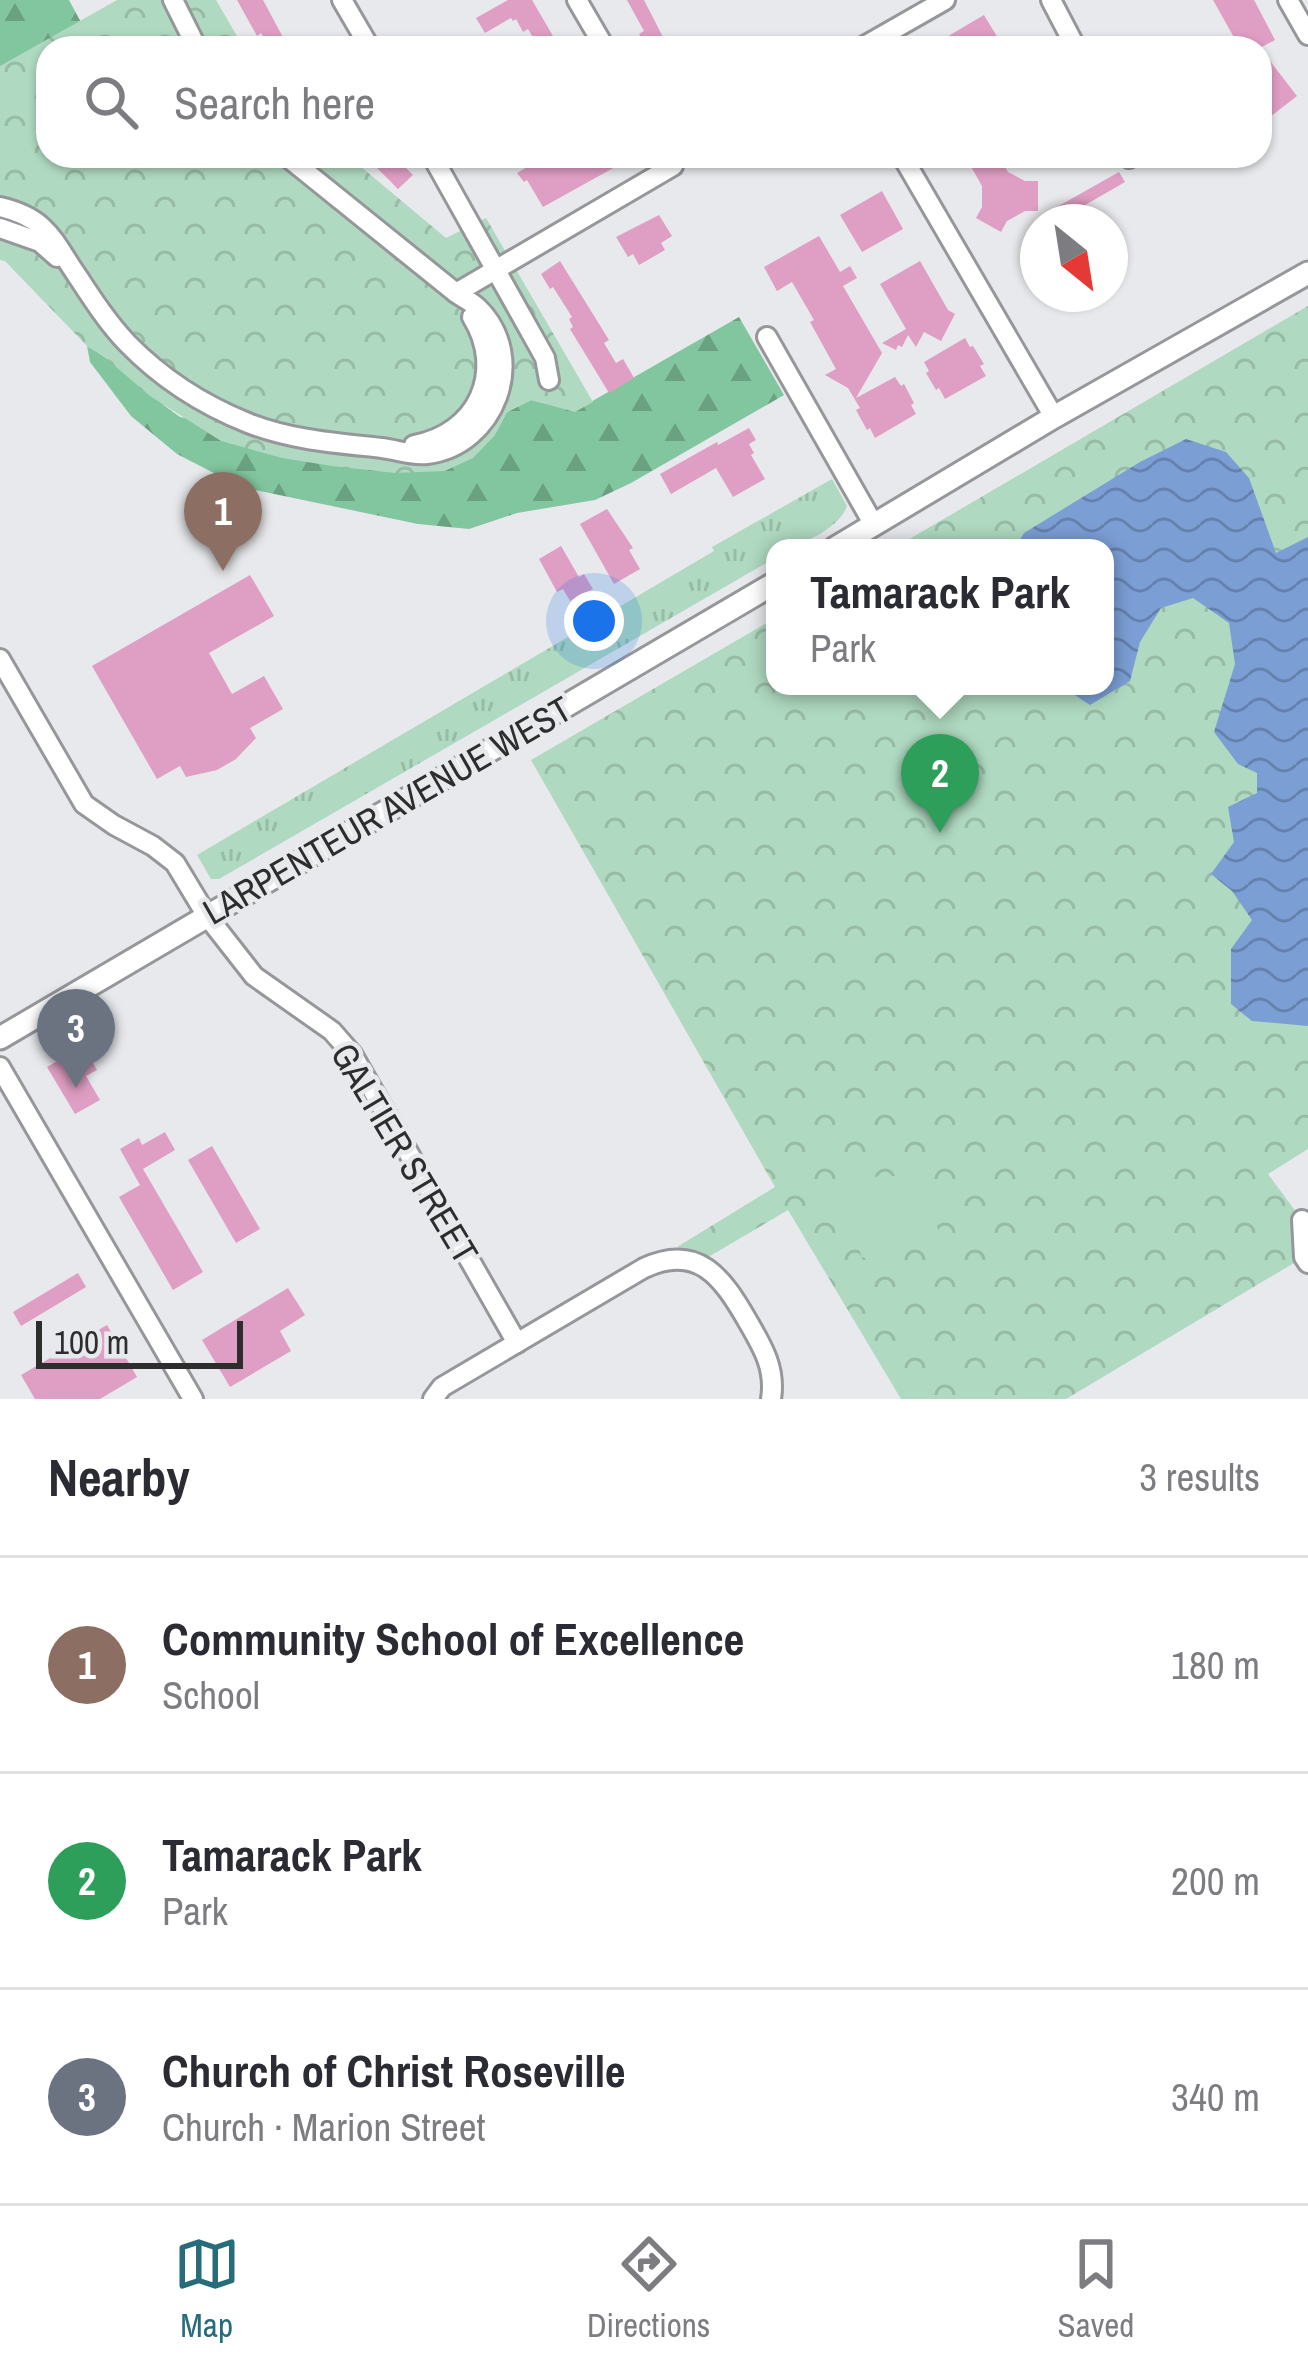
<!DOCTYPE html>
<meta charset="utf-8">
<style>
body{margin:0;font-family:"Archivo Narrow",sans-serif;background:#f7f7f7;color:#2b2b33}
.compass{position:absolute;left:1020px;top:204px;width:108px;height:108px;border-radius:50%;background:#fff;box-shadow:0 3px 9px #0004;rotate:150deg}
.scale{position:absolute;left:36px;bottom:30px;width:207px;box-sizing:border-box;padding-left:12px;border:6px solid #2d2d2e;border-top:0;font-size:33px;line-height:42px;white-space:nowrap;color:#2d2d2e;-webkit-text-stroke:9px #e8e9ec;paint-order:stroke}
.you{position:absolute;left:594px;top:621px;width:42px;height:42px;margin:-30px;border:9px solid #fff;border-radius:50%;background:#1a73e8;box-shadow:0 0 0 18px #1a73e833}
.badge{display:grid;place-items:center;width:78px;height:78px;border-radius:50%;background:#266c7b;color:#fff;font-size:39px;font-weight:700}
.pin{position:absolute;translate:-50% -99px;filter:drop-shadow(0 3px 6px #0008)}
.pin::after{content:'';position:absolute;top:63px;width:42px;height:36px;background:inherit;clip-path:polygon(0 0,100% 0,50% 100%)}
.popup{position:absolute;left:766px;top:539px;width:348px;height:156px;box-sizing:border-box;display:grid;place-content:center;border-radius:24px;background:#fff;filter:drop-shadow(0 3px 9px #0005);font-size:39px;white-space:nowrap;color:#7c7c81}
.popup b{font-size:45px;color:#2b2b33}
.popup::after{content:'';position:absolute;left:50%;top:100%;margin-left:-24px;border:24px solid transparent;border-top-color:#fff}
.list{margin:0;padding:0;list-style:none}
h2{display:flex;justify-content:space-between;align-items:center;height:156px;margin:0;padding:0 48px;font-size:51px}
h2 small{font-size:39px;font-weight:400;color:#7c7c81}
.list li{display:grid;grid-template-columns:78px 1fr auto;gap:36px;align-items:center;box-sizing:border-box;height:216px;padding:0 48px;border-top:3px solid #e1e1e2}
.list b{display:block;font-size:45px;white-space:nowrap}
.list p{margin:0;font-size:39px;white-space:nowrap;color:#7c7c81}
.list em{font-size:39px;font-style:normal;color:#7c7c81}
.icon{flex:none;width:66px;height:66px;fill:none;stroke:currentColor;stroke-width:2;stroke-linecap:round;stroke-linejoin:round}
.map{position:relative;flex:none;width:1308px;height:1399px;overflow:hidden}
.search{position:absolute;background:#fff;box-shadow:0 3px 9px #0004;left:36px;right:36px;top:36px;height:132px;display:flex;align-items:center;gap:30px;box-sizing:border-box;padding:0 42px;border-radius:36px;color:#7c7c81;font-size:45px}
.sheet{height:804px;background:#fff}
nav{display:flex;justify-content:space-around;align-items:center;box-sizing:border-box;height:168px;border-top:3px solid #e1e1e2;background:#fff;font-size:33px;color:#7c7c81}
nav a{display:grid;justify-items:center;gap:6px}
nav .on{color:#266c7b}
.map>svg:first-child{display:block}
.grass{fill:url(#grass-tufts)}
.forest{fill:url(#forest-firs)}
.park{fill:url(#park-crowns)}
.pitch{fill:#afd9c0}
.water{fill:url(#water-waves)}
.building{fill:#df9ec3}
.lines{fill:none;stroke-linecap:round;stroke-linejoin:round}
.minor-casing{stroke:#96979a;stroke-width:24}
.major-casing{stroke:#96979a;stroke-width:27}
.minor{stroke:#fff;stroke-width:18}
.major{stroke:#fff;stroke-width:21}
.labels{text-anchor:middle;stroke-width:9;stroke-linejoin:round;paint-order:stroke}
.street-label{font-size:36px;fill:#2d2d2e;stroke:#e8e9ec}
</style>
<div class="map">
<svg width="1308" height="1399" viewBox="0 0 1308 1399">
<defs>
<pattern id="grass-tufts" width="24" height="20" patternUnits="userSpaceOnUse" patternTransform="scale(3)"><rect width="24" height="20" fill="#afd9c0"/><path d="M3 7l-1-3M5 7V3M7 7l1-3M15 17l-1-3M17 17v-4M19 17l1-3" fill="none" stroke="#97bba5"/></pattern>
<pattern id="forest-firs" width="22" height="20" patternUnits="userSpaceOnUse" patternTransform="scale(3)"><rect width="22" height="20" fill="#81c69e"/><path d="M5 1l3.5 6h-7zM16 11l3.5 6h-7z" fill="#6aa181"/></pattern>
<pattern id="park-crowns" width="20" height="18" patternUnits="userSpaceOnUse" patternTransform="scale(3)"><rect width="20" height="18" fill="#afd9c0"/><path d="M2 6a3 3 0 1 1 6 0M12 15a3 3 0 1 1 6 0" fill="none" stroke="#97bba5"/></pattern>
<pattern id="water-waves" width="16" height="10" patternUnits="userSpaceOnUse" patternTransform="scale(3)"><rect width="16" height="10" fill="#7b9ed5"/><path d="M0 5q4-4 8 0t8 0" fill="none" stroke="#6581ad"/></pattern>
</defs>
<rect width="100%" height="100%" fill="#e8e9ec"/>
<path class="grass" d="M 832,479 L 847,506 C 839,529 799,548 775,548 L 775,558 L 219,879 L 211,879 L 197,855 L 714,551 L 712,547 Z"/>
<g class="forest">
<polygon points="0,0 69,0 84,28 48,48 0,147"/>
<path d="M 739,317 L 784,395 L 631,483 L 595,500 L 517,513 L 469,529 L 418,524 L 241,487 L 177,454 L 131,416 L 90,362 L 87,346 C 121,365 148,395 180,417 L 444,471 L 472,458 L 494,436 L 507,412 L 531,400 L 575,411 Z"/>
</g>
<g class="park">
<polygon points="117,0 216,0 244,48 48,48 48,156 348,156 446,238 486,218 593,402 575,412 531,400 507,412 494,436 473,458 444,471 395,473 332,466 282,458 221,441 150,396 101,354 87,346 5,261 0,260 0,66"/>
<polygon points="1308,306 1308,1149 1268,1174 1302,1220 1304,1257 1066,1399 901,1399 788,1210 710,1256 677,1247 775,1187 531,760 775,618 775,686 1105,686 1105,548 894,548"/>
</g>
<polygon class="pitch" points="878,1176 907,1176 929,1204 940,1235 875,1261 862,1257 837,1194"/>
<polygon class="water" points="1186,439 1226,452 1249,478 1276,553 1308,537 1308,1026 1252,1021 1231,1004 1231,949 1252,920 1232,891 1211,874 1234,842 1228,807 1257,793 1257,773 1238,764 1214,732 1235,664 1229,623 1193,598 1161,608 1140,642 1130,681 1090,705 1061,686 1105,686 1105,548 1015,548 1024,533 1140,462"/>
<g class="building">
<polygon points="237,0 263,0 285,41 269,48 261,33 257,36"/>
<polygon points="508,0 532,0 560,48 539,48 528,29 523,32 516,19 513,21 511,18 485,33 476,18"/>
<polygon points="627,0 644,0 666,43 657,48 647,48 639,34 644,31"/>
<polygon points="1213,0 1254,0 1275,40 1260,48 1297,96 1270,117 1260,103 1260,48 1240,48"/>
<polygon points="984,15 1001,43 993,48 928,48"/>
<polygon points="365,156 394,156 413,175 398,189"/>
<polygon points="559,156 576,156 581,164 594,156 635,156 543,207 527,180 524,182 517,173 542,158 545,164"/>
<polygon points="965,156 999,156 1008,172 1025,181 1038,181 1038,211 1025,211 1007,221 1001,232 976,218 982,207 982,186"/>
<polygon points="1119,172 1125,182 1061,219 1055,208"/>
<polygon points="882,191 903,229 862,252 840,215"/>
<polygon points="659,215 672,236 661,243 665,250 639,265 633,254 628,257 616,237"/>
<polygon points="819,236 840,272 850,266 857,278 843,286 882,353 856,398 895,377 901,386 904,384 914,403 911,405 916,414 875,438 870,428 867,430 856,410 860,408 848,388 825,375 836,369 810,322 814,320 792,282 777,291 764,267"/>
<polygon points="560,261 609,340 604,343 616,363 623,359 634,378 609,393 570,329 573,327 569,319 572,317 553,287 550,289 541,274"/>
<polygon points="920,261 948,310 955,314 941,341 924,332 916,347 908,335 902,347 898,345 896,350 882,343 906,329 880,284"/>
<polygon points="965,338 970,347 973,346 984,364 980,366 986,376 945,399 939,388 936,390 926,373 929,371 924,362"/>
<polygon points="749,428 756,440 749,444 754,453 751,455 765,479 733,497 716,468 671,494 660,474 717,442 718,445"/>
<polygon points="607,509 633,548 629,550 640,569 614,584 580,524"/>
<polygon points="561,546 579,577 584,574 593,589 570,601 563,589 557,592 539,559"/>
<polygon points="250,575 274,616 209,653 232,694 264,676 283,709 250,728 256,738 236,759 217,770 186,777 180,766 157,779 92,666"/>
<polygon points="83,1046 97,1070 86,1076 100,1100 75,1114 47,1067"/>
<polygon points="165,1132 175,1150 143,1169 203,1272 173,1290 119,1197 140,1185 120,1149 139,1138 142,1145"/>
<polygon points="212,1146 260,1229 236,1243 188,1160"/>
<polygon points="78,1273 86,1287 21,1326 13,1312"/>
<polygon points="288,1288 305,1315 280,1331 291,1351 230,1387 202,1340"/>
<polygon points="107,1325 137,1377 100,1399 35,1399 21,1375"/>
</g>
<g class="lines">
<defs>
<g id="minor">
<polyline points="173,0 197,48"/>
<polyline points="342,0 370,48"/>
<polyline points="577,0 605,48"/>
<polyline points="1051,0 1076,48"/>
<polyline points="1288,0 1308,35"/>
<polyline points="861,48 945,0"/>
<polyline points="432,156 545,358 549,380"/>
<polyline points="902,156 1054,417"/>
<polyline points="1128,156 1129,158"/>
<path d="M 0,207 C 48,218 53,241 78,277 C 93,300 108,323 127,343 C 161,378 203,405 248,423 C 291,440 337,443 382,448 C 398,450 411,456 427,454 C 495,446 529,358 478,308 C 472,302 463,298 456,293 L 286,156"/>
<polyline points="0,228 40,242 57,257"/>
<polyline points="456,293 673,166 667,156"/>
<polyline points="767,337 874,525"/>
<path d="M 414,445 C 477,434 506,372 472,317"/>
<polyline points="0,659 84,804 114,825 153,846 175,863 207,916 254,976 332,1031 352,1054 517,1343"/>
<polyline points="0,1067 193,1399"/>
<polyline points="1302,1220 1304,1257 1308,1263"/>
<path d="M 433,1399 L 442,1387 L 644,1268 C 698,1243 722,1277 747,1320 C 762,1346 776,1368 771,1399"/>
</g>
<g id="major">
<polyline points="835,548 1054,417 1308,273"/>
<polyline points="0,1038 775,583"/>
</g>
</defs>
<use href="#minor" class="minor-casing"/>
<use href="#major" class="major-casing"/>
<use href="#minor" class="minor"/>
<use href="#major" class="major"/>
</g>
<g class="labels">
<g class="street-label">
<text transform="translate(387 810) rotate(-30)" y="13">LARPENTEUR AVENUE WEST</text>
<text transform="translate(405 1153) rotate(59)" y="13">GALTIER STREET</text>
</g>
</g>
</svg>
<svg class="compass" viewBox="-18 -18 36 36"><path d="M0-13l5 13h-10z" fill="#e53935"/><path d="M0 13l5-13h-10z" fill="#7c7c81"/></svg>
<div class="scale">100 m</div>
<div class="you"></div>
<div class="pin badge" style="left:223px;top:571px;background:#8d6e63">1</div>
<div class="pin badge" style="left:940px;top:833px;background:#2e9e5b">2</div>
<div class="popup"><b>Tamarack Park</b>Park</div>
<div class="pin badge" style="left:76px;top:1088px;background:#6b7280">3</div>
<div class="search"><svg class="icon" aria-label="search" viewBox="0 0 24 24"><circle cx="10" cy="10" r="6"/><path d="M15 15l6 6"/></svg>Search here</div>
</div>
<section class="sheet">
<h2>Nearby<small>3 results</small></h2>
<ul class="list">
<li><span class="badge" style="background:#8d6e63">1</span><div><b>Community School of Excellence</b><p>School</p></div><em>180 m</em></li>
<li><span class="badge" style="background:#2e9e5b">2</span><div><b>Tamarack Park</b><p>Park</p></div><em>200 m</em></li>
<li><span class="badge" style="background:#6b7280">3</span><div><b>Church of Christ Roseville</b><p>Church · Marion Street</p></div><em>340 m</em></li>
</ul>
</section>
<nav>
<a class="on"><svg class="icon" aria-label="map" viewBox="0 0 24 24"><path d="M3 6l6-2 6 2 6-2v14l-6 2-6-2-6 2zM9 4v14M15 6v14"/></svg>Map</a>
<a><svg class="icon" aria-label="directions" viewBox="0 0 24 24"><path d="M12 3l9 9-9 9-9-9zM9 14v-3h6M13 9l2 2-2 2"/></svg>Directions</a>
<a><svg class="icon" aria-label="saved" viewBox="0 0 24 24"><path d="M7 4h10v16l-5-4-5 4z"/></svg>Saved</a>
</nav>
